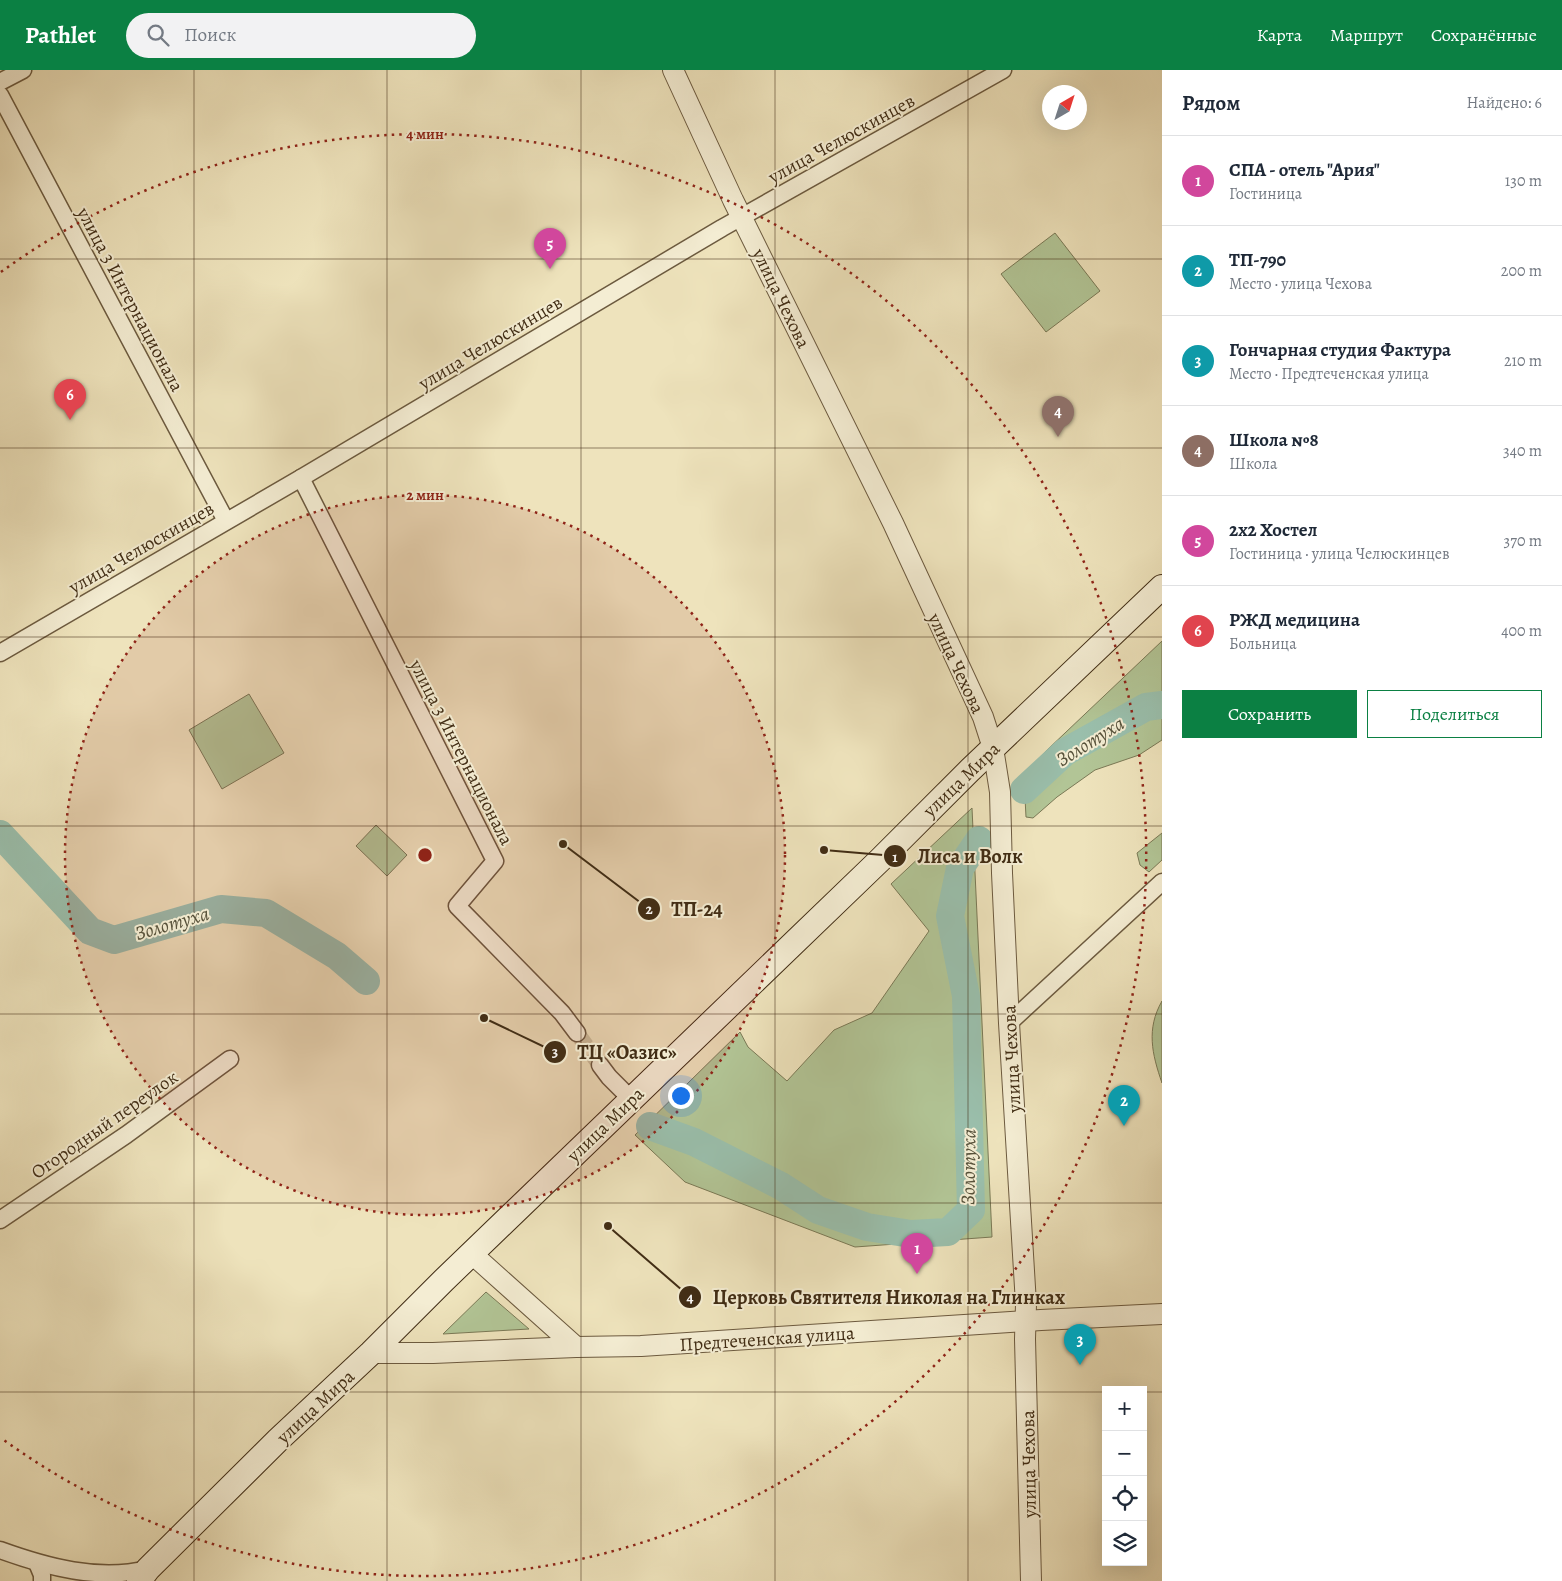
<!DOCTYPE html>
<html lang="ru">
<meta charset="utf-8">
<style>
body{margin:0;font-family:Alegreya,serif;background:#f2f2f3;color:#1f2937}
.controls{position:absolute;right:15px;bottom:15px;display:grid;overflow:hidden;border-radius:0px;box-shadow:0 5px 20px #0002}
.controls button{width:45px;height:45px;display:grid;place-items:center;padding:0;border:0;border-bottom:1px solid #e0e1e3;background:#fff;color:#1f2937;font:25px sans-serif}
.compass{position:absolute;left:1042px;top:15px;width:45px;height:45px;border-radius:50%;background:#fff;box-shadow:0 5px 20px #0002;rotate:39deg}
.you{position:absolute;left:680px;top:1025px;width:18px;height:18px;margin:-12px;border:4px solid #fff;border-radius:50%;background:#1a73e8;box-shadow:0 0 0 8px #1a73e833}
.badge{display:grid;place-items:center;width:32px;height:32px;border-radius:50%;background:#0b8043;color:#fff;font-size:16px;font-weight:700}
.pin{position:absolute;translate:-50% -41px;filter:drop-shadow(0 1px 2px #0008)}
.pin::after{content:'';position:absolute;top:26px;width:18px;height:15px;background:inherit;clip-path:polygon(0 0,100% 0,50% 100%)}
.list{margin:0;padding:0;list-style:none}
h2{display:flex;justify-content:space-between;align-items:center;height:65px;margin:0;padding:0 20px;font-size:21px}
h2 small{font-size:16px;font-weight:400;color:#747a83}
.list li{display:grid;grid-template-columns:32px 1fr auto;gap:15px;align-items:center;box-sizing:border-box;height:90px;padding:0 20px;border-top:1px solid #e0e1e3}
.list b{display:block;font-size:19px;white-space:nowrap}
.list p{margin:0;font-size:16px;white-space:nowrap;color:#747a83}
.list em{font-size:16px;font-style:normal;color:#747a83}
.actions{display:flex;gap:10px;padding:15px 20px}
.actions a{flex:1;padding:11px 0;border:1px solid #0b8043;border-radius:0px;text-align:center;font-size:18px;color:#0b8043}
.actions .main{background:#0b8043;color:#fff}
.icon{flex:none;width:28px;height:28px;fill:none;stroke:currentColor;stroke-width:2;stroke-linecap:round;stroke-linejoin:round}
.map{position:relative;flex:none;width:1162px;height:1511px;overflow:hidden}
header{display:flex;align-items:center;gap:30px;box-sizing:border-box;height:70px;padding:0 25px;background:#0b8043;color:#fff}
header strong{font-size:24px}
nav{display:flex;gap:28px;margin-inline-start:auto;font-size:18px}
.search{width:350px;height:45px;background:#f2f2f3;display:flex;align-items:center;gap:12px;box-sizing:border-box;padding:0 18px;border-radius:28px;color:#747a83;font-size:19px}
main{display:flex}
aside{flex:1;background:#fff}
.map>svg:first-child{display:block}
.green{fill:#b2c596;stroke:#7a7956}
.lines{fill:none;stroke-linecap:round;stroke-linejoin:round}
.river{stroke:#9abfac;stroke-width:28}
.minor-tunnel{stroke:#cbbf9b;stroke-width:16;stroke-dasharray:16 8;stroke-linecap:butt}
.minor-casing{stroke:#6c5a3f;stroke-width:19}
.tertiary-casing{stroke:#6c5a3f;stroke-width:22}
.secondary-casing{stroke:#412d15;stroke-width:26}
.minor{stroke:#f4edd3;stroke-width:16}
.tertiary{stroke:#f4edd3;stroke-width:20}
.secondary{stroke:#f4edd3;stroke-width:24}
.grid{fill:none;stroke:#412d15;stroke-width:1;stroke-opacity:0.55}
.ring{fill:none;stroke:#8f2418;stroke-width:2.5;stroke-dasharray:2.5 5}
.labels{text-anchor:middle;stroke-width:4;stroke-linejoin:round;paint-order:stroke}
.street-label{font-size:19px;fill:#412d15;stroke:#f4edd3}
.water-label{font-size:20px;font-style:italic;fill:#57523b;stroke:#f4edd3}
.centre{fill:#8f2418;stroke:#f4edd3;stroke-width:2.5}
.ring-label{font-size:15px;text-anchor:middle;font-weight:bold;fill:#8f2418;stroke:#f4edd3;stroke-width:4;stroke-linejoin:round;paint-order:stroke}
.leader{fill:none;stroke:#412d15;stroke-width:2}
.callout-dot{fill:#412d15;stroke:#f4edd3;stroke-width:2}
.mark-label{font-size:15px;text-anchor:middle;font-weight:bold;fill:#fff}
.callout-label{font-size:20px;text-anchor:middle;font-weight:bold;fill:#412d15;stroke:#f4edd3;stroke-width:4;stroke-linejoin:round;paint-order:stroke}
</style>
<header>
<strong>Pathlet</strong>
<div class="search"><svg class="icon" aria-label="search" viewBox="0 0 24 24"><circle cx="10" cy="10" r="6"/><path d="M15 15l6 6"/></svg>Поиск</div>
<nav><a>Карта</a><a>Маршрут</a><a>Сохранённые</a></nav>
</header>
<main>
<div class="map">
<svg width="1162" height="1511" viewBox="0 0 1162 1511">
<rect width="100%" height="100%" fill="#eee3bc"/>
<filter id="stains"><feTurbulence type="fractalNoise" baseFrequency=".004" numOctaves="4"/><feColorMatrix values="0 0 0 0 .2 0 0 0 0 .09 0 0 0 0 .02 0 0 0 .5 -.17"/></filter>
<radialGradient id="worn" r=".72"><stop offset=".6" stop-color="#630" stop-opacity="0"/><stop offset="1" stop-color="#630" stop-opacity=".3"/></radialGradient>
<g class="green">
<polygon points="1055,163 1100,221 1046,262 1001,204"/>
<polygon points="1162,571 1162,670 1139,685 1095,700 1057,727 1033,748 1026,747 1024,709 1046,681"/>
<polygon points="249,624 284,683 222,719 189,660"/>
<polygon points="972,738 992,1167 855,1177 685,1112 635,1065 740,962 748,977 787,1011 834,960 872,943 929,861 891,814"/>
<polygon points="376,755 407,785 387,806 356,776"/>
<polygon points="1162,763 1162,790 1149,802 1140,795 1137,783"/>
<path d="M 1162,931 L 1162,1013 C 1152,984 1146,959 1162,931 Z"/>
<polygon points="486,1222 529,1259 443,1264"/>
</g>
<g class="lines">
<g class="river">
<polyline points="1024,720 1065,682 1146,637 1162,635"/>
<polyline points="0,764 90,861 114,870 221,839 266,843 337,886 366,911"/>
<polyline points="650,1056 694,1072 781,1116 818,1140 867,1157 911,1164 948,1162 971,1140 966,926 950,846 960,798 979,770"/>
</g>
<polyline class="minor-tunnel" points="577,963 600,995"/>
<defs>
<g id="minor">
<polyline points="0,12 23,0"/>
<polyline points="0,25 226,451"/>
<polyline points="301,408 495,791 457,836 562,943 577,963"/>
<polyline points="0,583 301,408 722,158 1003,0"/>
<polyline points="1009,953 1162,812"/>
<polyline points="600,995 609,1007 631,1029"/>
<polyline points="0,1150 126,1065 230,989"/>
<path d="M 0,1480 C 47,1497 98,1511 148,1499"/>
<polyline points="37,1493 42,1505 42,1511"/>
</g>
<g id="tertiary">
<polyline points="673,0 733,130 893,453 983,647 993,678 1000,722 1002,803 1009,953 1026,1234 1025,1269 1031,1511"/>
<polyline points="471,1183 576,1277"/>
<polyline points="371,1283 433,1283 576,1277 641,1276 1041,1250 1162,1244"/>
</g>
<polyline id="secondary" points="139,1511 148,1499 278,1370 371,1283 444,1210 880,790 970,700 1162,517"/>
</defs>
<use href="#minor" class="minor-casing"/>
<use href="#tertiary" class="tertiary-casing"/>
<use href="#secondary" class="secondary-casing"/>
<use href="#minor" class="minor"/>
<use href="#tertiary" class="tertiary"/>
<use href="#secondary" class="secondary"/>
</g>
<path class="grid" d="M 194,0 L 194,1511M 387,0 L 387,1511M 581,0 L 581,1511M 775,0 L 775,1511M 968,0 L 968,1511M 0,189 L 1162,189M 0,378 L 1162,378M 0,567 L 1162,567M 0,756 L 1162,756M 0,944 L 1162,944M 0,1133 L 1162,1133M 0,1322 L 1106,1322M 1143,1322 L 1162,1322"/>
<circle cx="425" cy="785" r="360" fill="#8f2418" fill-opacity=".12"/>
<g class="ring">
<circle cx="425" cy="785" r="360"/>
<path d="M1 202A721 721 0 1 1 1 1368"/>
</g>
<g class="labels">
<g class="street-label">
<text transform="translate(841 68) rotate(-29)" y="7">улица Челюскинцев</text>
<text transform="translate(782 228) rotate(64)" y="7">улица Чехова</text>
<text transform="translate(131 229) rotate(62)" y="7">улица 3 Интернационала</text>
<text transform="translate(490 272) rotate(-31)" y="7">улица Челюскинцев</text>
<text transform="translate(141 477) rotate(-30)" y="7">улица Челюскинцев</text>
<text transform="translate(957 593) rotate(65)" y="7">улица Чехова</text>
<text transform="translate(462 682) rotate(63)" y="7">улица 3 Интернационала</text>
<text transform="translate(961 709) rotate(-44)" y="7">улица Мира</text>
<text transform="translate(1011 989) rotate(-93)" y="7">улица Чехова</text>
<text transform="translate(104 1054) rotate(-35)" y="7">Огородный переулок</text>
<text transform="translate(605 1054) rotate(-44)" y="7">улица Мира</text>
<text transform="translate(767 1268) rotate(-4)" y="7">Предтеченская улица</text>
<text transform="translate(315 1336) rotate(-43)" y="7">улица Мира</text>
<text transform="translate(1028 1394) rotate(-91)" y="7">улица Чехова</text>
</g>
<g class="water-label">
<text transform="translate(1090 671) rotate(-32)" y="7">Золотуха</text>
<text transform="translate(172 853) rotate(-16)" y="7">Золотуха</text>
<text transform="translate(968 1097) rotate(-89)" y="7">Золотуха</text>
</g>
</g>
<circle cx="425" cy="785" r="8" class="centre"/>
<g class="ring-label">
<text x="425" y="69">4 мин</text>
<text x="425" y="430">2 мин</text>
</g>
<path class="leader" d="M824 780L895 786M563 774L649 839M484 948L555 982M608 1156L690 1227"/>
<g class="callout-dot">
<circle cx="824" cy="780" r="5"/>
<circle cx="563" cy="774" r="5"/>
<circle cx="484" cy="948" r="5"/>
<circle cx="608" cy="1156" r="5"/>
<circle cx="895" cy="786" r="12"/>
<circle cx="649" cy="839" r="12"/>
<circle cx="555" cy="982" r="12"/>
<circle cx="690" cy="1227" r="12"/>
</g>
<g class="mark-label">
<text x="895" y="792">1</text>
<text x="649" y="844">2</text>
<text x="555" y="987">3</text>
<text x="690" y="1232">4</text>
</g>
<g class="callout-label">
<text x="970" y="793">Лиса и Волк</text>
<text x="697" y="846">ТП-24</text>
<text x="627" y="989">ТЦ «Оазис»</text>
<text x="889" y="1234">Церковь Святителя Николая на Глинках</text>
</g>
<rect width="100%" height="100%" filter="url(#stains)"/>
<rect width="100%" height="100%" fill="url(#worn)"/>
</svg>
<div class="controls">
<button>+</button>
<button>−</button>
<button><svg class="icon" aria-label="locate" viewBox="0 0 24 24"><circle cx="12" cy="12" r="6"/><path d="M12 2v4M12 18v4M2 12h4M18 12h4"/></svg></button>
<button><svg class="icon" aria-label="layers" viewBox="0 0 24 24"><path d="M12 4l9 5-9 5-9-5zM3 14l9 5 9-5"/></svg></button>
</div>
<svg class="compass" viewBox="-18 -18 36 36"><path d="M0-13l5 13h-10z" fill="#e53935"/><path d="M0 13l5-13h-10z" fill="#747a83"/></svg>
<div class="you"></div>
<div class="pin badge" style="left:917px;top:1204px;background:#d1479c">1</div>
<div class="pin badge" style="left:1124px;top:1056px;background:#0f9aa8">2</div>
<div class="pin badge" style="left:1080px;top:1295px;background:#0f9aa8">3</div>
<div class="pin badge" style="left:1058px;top:367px;background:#8d6e63">4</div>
<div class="pin badge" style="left:550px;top:199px;background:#d1479c">5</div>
<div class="pin badge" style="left:70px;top:350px;background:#e0444e">6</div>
</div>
<aside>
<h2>Рядом<small>Найдено: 6</small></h2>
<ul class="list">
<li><span class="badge" style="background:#d1479c">1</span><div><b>СПА - отель &quot;Ария&quot;</b><p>Гостиница</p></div><em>130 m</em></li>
<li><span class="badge" style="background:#0f9aa8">2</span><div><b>ТП-790</b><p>Место · улица Чехова</p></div><em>200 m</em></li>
<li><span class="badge" style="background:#0f9aa8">3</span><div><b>Гончарная студия Фактура</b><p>Место · Предтеченская улица</p></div><em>210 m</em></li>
<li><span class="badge" style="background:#8d6e63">4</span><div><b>Школа №8</b><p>Школа</p></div><em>340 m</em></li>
<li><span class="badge" style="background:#d1479c">5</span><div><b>2x2 Хостел</b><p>Гостиница · улица Челюскинцев</p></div><em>370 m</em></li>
<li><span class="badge" style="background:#e0444e">6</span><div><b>РЖД медицина</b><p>Больница</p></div><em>400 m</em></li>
</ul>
<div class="actions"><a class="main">Сохранить</a><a>Поделиться</a></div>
</aside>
</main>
